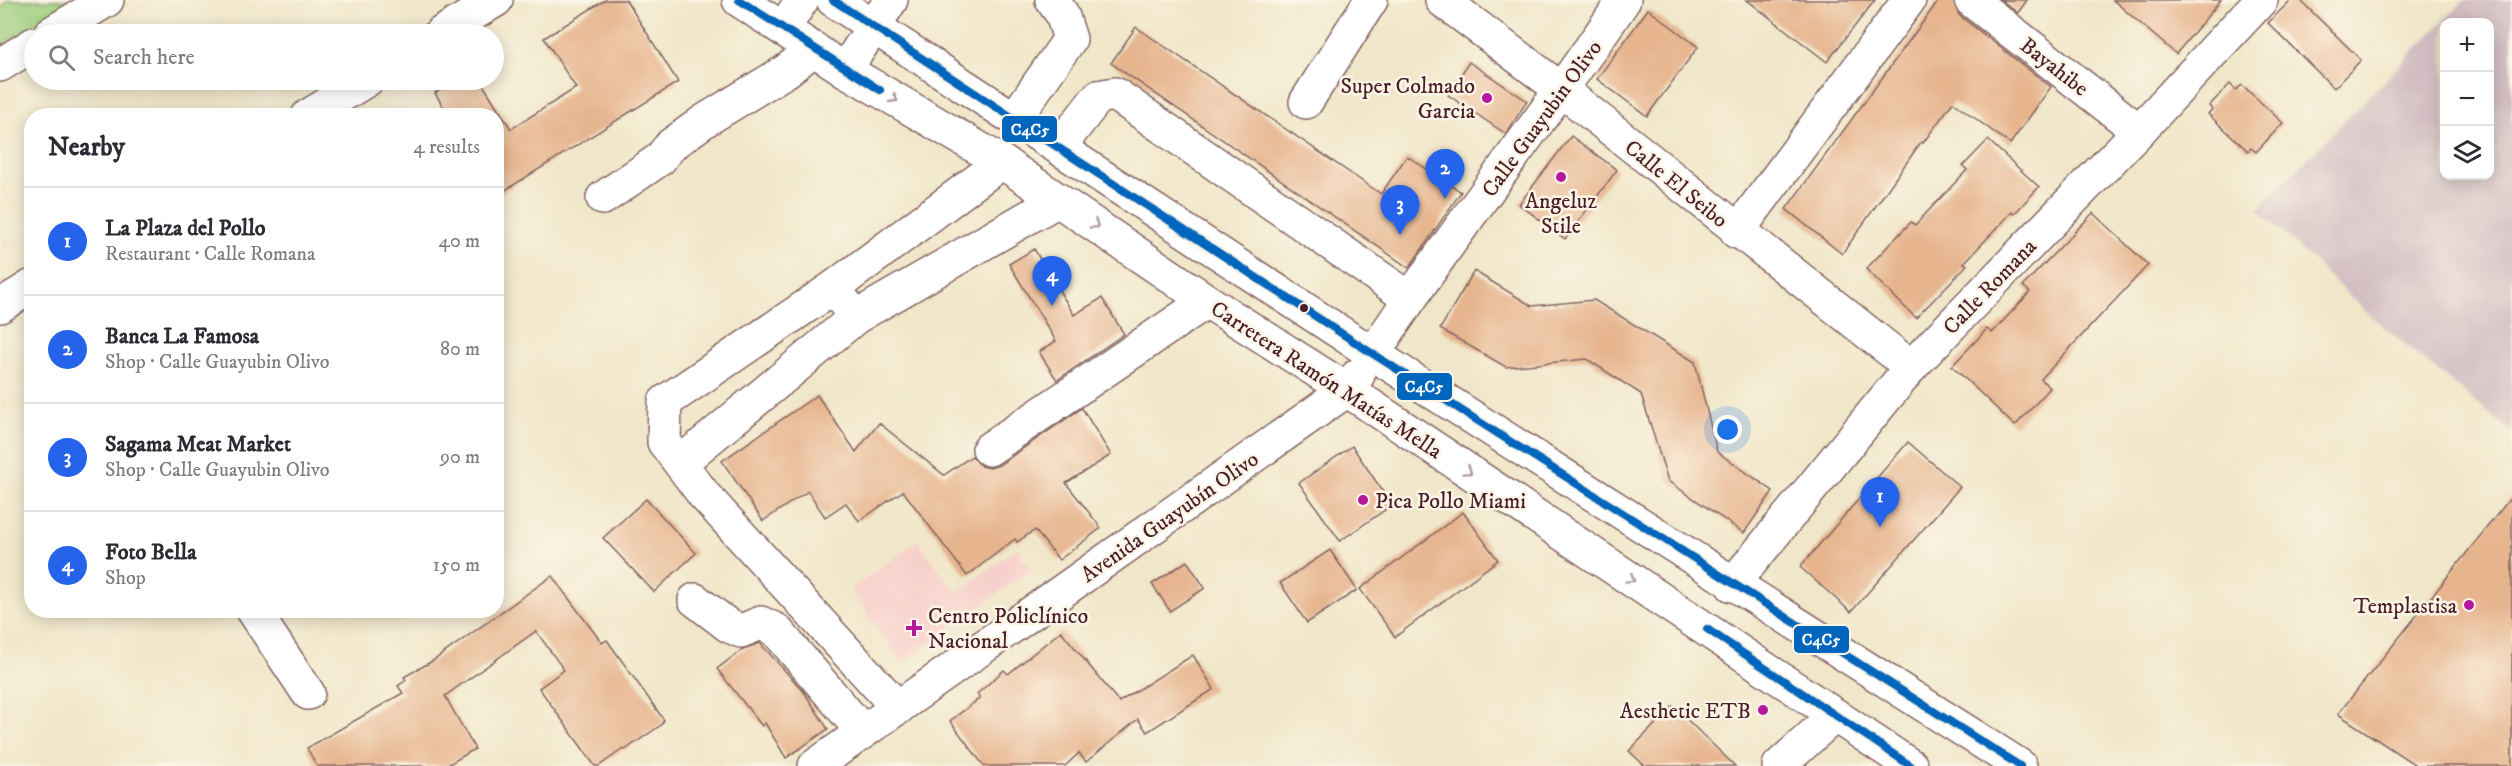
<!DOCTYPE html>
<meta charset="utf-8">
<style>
body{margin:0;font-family:"IM FELL DW Pica",serif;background:#f2f2f3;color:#2b2b33}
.controls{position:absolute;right:18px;top:18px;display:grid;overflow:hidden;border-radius:12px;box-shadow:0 3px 15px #0003}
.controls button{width:54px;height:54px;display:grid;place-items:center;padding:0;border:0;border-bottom:2px solid #e1e1e2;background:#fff;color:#2b2b33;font:30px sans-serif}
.you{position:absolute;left:1728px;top:430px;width:21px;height:21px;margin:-15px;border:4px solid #fff;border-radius:50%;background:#1a73e8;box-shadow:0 0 0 9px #1a73e833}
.badge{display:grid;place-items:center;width:39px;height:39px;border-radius:50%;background:#2563eb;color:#fff;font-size:20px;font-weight:700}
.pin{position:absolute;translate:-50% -50px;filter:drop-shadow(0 2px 3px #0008)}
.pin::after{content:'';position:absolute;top:32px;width:21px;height:18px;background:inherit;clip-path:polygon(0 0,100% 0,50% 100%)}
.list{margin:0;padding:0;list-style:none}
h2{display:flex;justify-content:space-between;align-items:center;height:78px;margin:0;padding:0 24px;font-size:26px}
h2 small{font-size:20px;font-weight:400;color:#7c7c81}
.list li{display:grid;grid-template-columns:39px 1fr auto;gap:18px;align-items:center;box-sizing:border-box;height:108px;padding:0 24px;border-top:2px solid #e1e1e2}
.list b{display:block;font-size:22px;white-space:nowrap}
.list p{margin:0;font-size:20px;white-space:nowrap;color:#7c7c81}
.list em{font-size:20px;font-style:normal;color:#7c7c81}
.icon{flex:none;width:33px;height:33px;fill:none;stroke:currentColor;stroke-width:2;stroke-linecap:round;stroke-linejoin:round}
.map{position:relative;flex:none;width:2512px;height:766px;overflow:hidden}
.search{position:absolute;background:#fff;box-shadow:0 3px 15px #0003;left:24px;top:24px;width:480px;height:66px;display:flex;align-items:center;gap:15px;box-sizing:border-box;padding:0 21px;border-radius:33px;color:#7c7c81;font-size:22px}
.panel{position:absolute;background:#fff;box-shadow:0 3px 15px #0003;left:24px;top:108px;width:480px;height:510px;border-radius:24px}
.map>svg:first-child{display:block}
.built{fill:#f7d0cb}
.industrial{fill:#d2bec2;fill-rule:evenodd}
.green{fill:#9bcd7c;stroke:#727654;stroke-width:1.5}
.building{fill:#e6b48d}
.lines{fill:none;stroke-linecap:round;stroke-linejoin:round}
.minor-casing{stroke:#846562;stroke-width:36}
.major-casing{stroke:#846562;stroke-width:36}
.minor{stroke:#fff;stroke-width:33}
.major{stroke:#fff;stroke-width:33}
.bus-1-casing{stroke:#fcf5e5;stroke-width:12}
.bus-1{stroke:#0065bd;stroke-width:8}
.oneway{stroke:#ae9aa0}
.poi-dot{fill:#b5179e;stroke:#fcf5e5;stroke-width:2}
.bus-dot{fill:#4a1f2b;stroke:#fcf5e5;stroke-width:2}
.labels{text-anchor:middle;stroke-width:5;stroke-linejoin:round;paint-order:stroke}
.street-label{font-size:22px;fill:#4a1f2b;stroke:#fcf5e5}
.poi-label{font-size:22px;fill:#4a1f2b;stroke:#fcf5e5;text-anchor:end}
.line-badge{stroke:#fcf5e5;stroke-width:2}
.badge-label{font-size:16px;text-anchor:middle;font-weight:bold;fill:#fff}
</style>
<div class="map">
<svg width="2512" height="766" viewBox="0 0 2512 766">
<rect width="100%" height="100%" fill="#fcf5e5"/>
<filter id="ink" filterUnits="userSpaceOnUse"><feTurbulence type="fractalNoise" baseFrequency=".0167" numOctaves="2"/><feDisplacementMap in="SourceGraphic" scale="12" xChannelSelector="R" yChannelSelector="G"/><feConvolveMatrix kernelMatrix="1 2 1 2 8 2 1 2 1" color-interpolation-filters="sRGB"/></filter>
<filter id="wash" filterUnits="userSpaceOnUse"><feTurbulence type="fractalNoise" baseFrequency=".008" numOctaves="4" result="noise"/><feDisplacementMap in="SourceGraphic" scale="24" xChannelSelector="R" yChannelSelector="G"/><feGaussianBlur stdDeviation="1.35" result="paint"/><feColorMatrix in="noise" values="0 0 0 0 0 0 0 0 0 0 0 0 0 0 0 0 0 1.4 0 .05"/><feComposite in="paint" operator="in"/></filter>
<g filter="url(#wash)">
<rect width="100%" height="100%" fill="#f0e6c9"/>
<polygon class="built" points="918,541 957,593 1017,548 1030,570 902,663 851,589"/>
<path class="industrial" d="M 2464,0 L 2512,0 L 2512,432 L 2373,318 L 2258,209 ZM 2444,22 L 2490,22 L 2490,176 L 2444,176 Z"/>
<polygon class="green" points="7,0 74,0 0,47 0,11"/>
<g id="blocks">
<g class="building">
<polygon points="605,0 626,0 678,82 496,196 496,116 449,116 435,93 457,80 480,80 511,129 576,88 544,38"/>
<polygon points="1747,0 1875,0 1827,62"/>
<polygon points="1939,0 1953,0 1959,15 2051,87 2010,144 1953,102 1923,143 1921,142 1842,254 1786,209"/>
<polygon points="2001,0 2027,0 2018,13"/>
<polygon points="2113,0 2221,0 2176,54"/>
<polygon points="2291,0 2300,0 2361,60 2334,88 2268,23"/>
<polygon points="1648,9 1698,47 1647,116 1597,79"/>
<polygon points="1136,27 1381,194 1407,156 1461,192 1409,268 1111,63"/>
<polygon points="1469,62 1527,101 1506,134 1448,95"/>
<polygon points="2230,84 2236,90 2242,85 2283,123 2256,152 2251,148 2248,151 2208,114 2212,109 2209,106"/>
<polygon points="1571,136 1617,170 1565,239 1519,204"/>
<polygon points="1988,140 2039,187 2014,214 2012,212 1964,263 1967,265 1916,318 1866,269 1911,222 1915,225 1967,170 1963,166"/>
<polygon points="2093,213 2148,265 2041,379 2050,388 2015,426 1952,366 1987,329 1992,333 2030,292 2023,286"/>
<polygon points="1034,249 1074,315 1102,298 1124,334 1057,380 1039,352 1056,341 1009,264"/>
<polygon points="1474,271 1532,306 1594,300 1695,362 1717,452 1773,491 1744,533 1668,481 1641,394 1587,359 1506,367 1440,329"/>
<polygon points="817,395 856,452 879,423 944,475 972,456 981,466 990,468 999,465 1082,408 1111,455 1066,483 1101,528 1059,560 1035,530 1017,542 1015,539 967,576 903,491 859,521 846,503 825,517 808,491 763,521 722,461"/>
<polygon points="1908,442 1960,487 1851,612 1800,567"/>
<polygon points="1352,446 1392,505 1340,541 1299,483"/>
<polygon points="2512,496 2512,766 2417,766 2338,714"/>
<polygon points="646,499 696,553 654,592 603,538"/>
<polygon points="1463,512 1498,560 1395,637 1360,589"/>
<polygon points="1330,550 1357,590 1307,623 1280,583"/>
<polygon points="1187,561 1205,588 1170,611 1152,584"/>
<polygon points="552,576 602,643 607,640 664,720 661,725 625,750 623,749 599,766 595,766 539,688 564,670 536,631 445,696 475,749 446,766 317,766 307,748 403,693 398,686 406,680 404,677 434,660"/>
<polygon points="1061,631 1119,702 1193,655 1214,689 1147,732 1138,719 1086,762 1079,753 1065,766 984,766 950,721 980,698 977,694 1004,670 1008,674"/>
<polygon points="760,643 804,692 828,729 786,758 765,723 762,726 717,669 743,649"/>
<polygon points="1673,706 1735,766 1645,766 1629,751"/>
</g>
</g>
</g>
<g filter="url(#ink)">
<use href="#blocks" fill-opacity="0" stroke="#846562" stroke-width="1.5"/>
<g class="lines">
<defs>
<g id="minor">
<polyline points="1442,0 1563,91 1911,367"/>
<polyline points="1971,0 2139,131"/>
<polyline points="783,29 802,0"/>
<polyline points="50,34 107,0"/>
<polyline points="440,34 496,0"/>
<polyline points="0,65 34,44"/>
<polyline points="845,70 891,0"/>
<polyline points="1306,102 1371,0"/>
<polyline points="308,116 367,80"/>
<polyline points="1015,118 1070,39 1062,14 1052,0"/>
<polyline points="1059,147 1098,97 1115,94 1409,298"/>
<polyline points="603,198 660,159 671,145 704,121 786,71 814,49"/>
<polyline points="1737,232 1909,0"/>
<polyline points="833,288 856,317 1058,200"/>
<polyline points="0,306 32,286"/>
<path d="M 1373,354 C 1452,233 1543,120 1624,0"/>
<polyline points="989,449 1207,301"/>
<polyline points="680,463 856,317"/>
<polyline points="1732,585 1911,367 2139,131 2261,0"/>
<polyline points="695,600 729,626 741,631 761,623 776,630 863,732"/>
<polyline points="253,610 308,693"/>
<polyline points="898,708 704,495 664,442 665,402 833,288 1002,162"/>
<polyline points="1779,766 1835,715"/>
</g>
<g id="major">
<polyline points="739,0 845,70 1002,162 1207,301 1347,390 1911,766"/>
<polyline points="833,0 1373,354 2020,766"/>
<polyline points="815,766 1347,390 1358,375"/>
</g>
</defs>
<use href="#minor" class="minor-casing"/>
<use href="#major" class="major-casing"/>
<use href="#minor" class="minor"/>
<use href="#major" class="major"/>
<defs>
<g id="bus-1">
<polyline points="739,0 880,90"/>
<polyline points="833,0 1373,354 2020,766"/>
<polyline points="1707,629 1911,766"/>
</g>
</defs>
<use href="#bus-1" class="bus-1-casing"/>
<use href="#bus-1" class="bus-1"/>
</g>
<defs><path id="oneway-chevron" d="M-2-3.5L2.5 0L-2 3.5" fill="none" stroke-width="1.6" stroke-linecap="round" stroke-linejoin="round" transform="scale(1.5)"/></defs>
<g class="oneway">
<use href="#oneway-chevron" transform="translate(894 99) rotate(30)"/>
<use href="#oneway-chevron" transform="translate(1095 225) rotate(34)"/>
<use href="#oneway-chevron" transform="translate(1468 471) rotate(34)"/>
<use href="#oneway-chevron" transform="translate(1631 579) rotate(34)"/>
</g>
</g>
<g class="poi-dot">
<circle cx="1487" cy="98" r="6"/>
<circle cx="1561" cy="177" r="6"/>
<circle cx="1363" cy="500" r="6"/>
<circle cx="2469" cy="605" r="6"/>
<path d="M911 619h6v6h6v6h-6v6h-6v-6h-6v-6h6z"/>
<circle cx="1763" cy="710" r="6"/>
</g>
<circle class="bus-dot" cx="1304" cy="308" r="5"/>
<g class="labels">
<g class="street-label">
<text transform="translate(2055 66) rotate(38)" y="8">Bayahibe</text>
<text transform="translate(1541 118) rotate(-54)" y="8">Calle Guayubin Olivo</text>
<text transform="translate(1677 183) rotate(39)" y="8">Calle El Seibo</text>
<text transform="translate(1989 286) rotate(-46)" y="8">Calle Romana</text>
<text transform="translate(1327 379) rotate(33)" y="8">Carretera Ramón Matías Mella</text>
<text transform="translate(1169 516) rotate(-35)" y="8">Avenida Guayubín Olivo</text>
</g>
<g class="poi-label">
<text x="1475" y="93">Super Colmado<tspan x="1475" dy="25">Garcia</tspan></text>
<text x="1561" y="208" text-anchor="middle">Angeluz<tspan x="1561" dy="25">Stile</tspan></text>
<text x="1375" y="508" text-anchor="start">Pica Pollo Miami</text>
<text x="2457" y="613">Templastisa</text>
<text x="928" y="623" text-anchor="start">Centro Policlínico<tspan x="928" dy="25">Nacional</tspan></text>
<text x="1751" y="718">Aesthetic ETB</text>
</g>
</g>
<g class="line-badge">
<rect x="1001" y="115" width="57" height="28" rx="6" fill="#0065bd"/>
<rect x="1396" y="372" width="57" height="29" rx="6" fill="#0065bd"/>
<rect x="1793" y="625" width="57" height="29" rx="6" fill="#0065bd"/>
</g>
<g class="badge-label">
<text x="1030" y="135">C4C5</text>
<text x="1424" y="392">C4C5</text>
<text x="1821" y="645">C4C5</text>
</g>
</svg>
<div class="controls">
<button>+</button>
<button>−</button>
<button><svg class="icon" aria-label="layers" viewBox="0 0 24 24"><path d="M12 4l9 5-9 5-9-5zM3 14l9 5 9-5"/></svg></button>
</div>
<div class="you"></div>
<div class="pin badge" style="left:1880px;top:527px">1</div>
<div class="pin badge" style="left:1445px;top:199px">2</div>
<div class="pin badge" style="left:1400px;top:235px">3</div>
<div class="pin badge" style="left:1052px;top:306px">4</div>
<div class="search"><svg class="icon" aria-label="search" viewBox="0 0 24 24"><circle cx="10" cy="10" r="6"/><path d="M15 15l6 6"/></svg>Search here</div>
<section class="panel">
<h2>Nearby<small>4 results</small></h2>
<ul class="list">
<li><span class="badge">1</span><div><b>La Plaza del Pollo</b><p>Restaurant · Calle Romana</p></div><em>40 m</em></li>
<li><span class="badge">2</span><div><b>Banca La Famosa</b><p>Shop · Calle Guayubin Olivo</p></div><em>80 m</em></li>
<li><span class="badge">3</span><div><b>Sagama Meat Market</b><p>Shop · Calle Guayubin Olivo</p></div><em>90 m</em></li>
<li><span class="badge">4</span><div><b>Foto Bella</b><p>Shop</p></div><em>150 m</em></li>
</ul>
</section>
</div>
